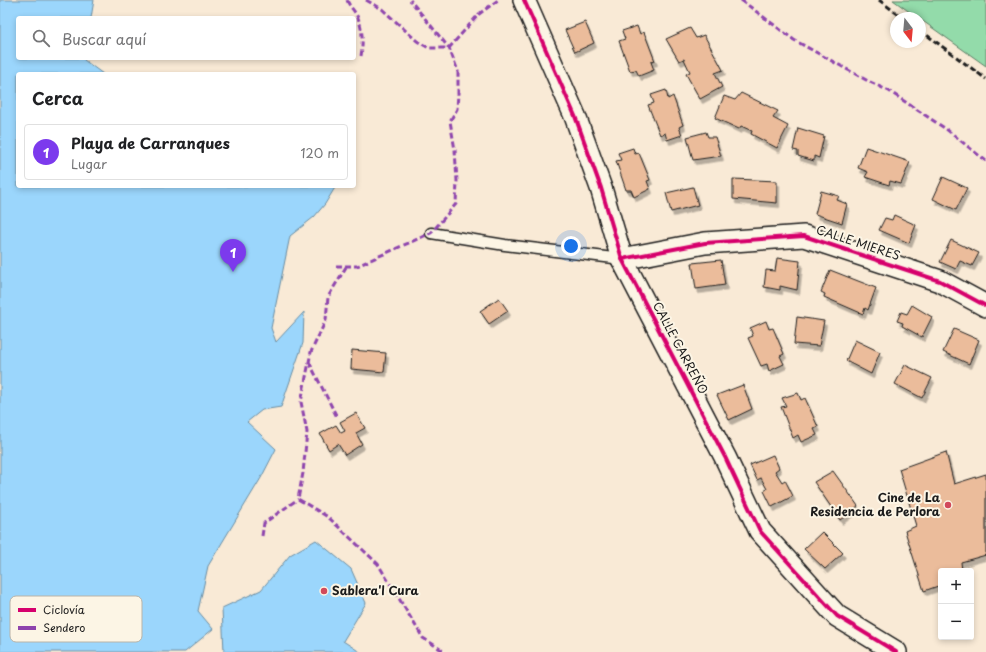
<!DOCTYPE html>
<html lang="es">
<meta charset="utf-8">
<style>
body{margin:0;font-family:"Playpen Sans",sans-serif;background:#f2f2f2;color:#202124}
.controls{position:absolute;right:12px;bottom:12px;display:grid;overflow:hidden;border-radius:4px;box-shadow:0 2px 6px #0003}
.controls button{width:36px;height:36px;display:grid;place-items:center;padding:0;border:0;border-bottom:1px solid #e0e0e0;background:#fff;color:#202124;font:20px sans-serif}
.compass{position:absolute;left:890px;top:12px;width:36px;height:36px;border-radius:50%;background:#fff;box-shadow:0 2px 6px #0003;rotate:164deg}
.you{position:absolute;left:571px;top:246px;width:14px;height:14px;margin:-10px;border:3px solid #fff;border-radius:50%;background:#1a73e8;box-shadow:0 0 0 6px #1a73e833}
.badge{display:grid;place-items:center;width:26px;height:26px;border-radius:50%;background:#7c3aed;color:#fff;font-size:13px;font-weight:700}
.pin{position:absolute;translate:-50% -33px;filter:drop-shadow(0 1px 2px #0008)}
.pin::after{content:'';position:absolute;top:21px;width:14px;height:12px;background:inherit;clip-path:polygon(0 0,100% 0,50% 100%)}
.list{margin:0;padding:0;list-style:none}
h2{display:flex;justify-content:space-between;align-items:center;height:52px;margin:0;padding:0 16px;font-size:17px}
h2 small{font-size:13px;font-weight:400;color:#757577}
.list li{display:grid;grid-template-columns:26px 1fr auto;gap:12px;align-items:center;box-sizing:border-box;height:56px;margin:0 8px 8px;padding:0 8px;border:1px solid #e0e0e0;border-radius:4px}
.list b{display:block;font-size:15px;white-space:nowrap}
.list p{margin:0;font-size:13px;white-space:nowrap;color:#757577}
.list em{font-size:13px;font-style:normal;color:#757577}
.icon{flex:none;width:22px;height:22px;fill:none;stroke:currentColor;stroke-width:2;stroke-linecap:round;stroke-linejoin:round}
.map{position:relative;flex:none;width:986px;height:652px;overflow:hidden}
.search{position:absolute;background:#fff;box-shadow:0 2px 6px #0003;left:16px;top:16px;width:340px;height:44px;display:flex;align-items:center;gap:10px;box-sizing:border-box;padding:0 14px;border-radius:4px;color:#757577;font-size:15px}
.panel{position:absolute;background:#fff;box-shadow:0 2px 6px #0003;left:16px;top:72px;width:340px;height:116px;border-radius:4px}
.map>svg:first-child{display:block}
.green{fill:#93dbaa;stroke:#587c63}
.water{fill:#9bd6fc;stroke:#688ca2}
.building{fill:#ebbc9b;stroke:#1c1c1c;filter:url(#shadow)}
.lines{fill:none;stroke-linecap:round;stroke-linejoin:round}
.lane-casing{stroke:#1c1c1c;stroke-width:13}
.street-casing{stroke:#1c1c1c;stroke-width:24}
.lane{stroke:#fcf5e5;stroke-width:10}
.street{stroke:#fcf5e5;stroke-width:21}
.rail{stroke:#1c1c1c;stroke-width:3;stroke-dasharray:6 3;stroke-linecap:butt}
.quiet{stroke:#8e44ad;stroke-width:3;stroke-dasharray:6 3;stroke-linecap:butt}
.cycleway-casing{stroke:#fcf5e5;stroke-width:6}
.cycleway{stroke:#d6006c;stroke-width:4}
.poi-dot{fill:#d1495b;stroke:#fcf5e5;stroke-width:1.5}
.labels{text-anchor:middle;stroke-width:4;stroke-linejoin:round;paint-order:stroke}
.street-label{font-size:12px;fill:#1c1c1c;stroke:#fcf5e5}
.poi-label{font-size:12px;font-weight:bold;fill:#1c1c1c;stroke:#fcf5e5;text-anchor:end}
.key{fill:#fcf5e5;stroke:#b9b4a9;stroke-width:1}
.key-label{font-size:11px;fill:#1c1c1c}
</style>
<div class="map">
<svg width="986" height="652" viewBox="0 0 986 652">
<defs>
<filter id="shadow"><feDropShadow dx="2.5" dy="4.5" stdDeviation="0" flood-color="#0004"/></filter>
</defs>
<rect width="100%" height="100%" fill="#f9ead6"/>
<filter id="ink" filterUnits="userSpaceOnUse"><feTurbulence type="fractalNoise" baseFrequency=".025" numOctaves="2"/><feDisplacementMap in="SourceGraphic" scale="8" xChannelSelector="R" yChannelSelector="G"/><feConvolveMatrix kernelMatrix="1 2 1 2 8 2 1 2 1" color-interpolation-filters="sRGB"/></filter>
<g filter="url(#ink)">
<polygon class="green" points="893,0 986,0 986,66 920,19 920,18 918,18"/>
<g class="water">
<polygon points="0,0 94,0 91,18 18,18 18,58 84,58 84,60 103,74 18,74 18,186 336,186 325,204 314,217 290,236 271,328 276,342 304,312 303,343 281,407 262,410 247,422 276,449 261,478 208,566 198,611 213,629 185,652 0,652"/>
<polygon points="316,540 351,569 366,603 343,641 360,652 224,652 222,608 261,590 290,555"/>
</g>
<g class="building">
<polygon points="585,22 594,43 575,52 565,30"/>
<polygon points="637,26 640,34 644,32 655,61 651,62 654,70 639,76 636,70 630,71 619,41 625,39 622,31"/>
<polygon points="690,28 696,38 704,35 723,70 715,73 722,87 700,99 686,74 690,72 684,59 679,61 666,39"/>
<polygon points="666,90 668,99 673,96 683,125 679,127 682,135 667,140 665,133 660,135 648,105 654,103 651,95"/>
<polygon points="741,93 778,111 773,118 788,126 777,148 751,134 752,131 741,126 739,129 715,118 724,96 735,100"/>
<polygon points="798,128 824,136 819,158 814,156 814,161 798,156 798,151 793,150"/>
<polygon points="706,132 708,137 715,137 721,156 693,160 687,137"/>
<polygon points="866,147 910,162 901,184 890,181 889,185 865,177 868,172 858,168"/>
<polygon points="633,148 635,154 639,153 650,180 647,181 650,189 634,197 631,190 626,190 616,161 621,160 618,153"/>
<polygon points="943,177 967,188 956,210 933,199"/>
<polygon points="733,179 777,181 777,203 733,199"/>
<polygon points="693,187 698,205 671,212 666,193"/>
<polygon points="821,191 839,196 837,200 847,204 842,223 815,214"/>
<polygon points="894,215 916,225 909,243 879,230 885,218 892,220"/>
<polygon points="951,240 979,253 972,266 960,261 956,269 940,262"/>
<polygon points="777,258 800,261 797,290 780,286 780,290 764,287 766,270 775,271"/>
<polygon points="721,260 725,285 696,289 692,263"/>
<polygon points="830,270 876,288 868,310 865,308 863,314 824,297 825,294 821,292"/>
<polygon points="499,298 508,311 489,324 480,311"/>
<polygon points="912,305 932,317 922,337 902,326 903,323 897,321 901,312 907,314"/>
<polygon points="797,317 824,321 819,346 794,344"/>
<polygon points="766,321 769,329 773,328 784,354 780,356 784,364 769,371 767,364 761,366 748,338 753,336 750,328"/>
<polygon points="954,329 979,340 969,364 943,352"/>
<polygon points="855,340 880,352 871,374 846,361"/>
<polygon points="352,350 386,353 384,372 351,369"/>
<polygon points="905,365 932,378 922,398 895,384"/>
<polygon points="743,385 752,409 729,420 717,395"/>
<polygon points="798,393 801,400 805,398 818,427 814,429 817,435 801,442 798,435 793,438 781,407 786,406 782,398"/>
<polygon points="356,413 365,428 356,433 362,444 345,455 338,444 329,450 320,434 336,425 341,433 345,431 340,422"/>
<polygon points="946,452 954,484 986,474 986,555 961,562 962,571 941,571 941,585 924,591 905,531 916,526 899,469"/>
<polygon points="773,455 779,468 775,471 782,482 785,480 793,496 772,507 764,491 767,489 761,478 757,480 750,465"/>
<polygon points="833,471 858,506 840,520 814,482"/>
<polygon points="822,532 843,553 825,569 804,549"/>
</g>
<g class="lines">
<defs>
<polyline id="lane" points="431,233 505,245 622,259"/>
<g id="street">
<polyline points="524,0 575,116 601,188 622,259 725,457 760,531 837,616 896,652"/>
<polyline points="622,259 705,243 804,236 940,281 986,306"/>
</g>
</defs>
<use href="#lane" class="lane-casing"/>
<use href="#street" class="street-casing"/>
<use href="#lane" class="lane"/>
<use href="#street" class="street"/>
<g class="rail">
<polyline points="879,0 903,18"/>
<polyline points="920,30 986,79"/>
</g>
<g class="quiet">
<path d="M 347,0 C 349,6 354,10 357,16 C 363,28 363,43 361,56"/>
<polyline points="366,0 382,9 417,41 429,48 449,48 479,14 498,0"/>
<polyline points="741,0 794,40 868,81 889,91 946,129 986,161"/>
<polyline points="336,266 357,266 431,233 456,204 457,181 455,150 450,121 457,109 458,93 458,71 449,48 410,0"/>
<polyline points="346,267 328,297 326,320 311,352 301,402 307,432 303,473 298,499 328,517 378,564 423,638 445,652"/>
<polyline points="309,362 337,417"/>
<polyline points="262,536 264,523 298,499"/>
</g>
<defs>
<g id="cycleway">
<polyline points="524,0 575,116 601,188 622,259 725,457 760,531 837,616 896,652"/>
<polyline points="622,259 705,243 804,236 940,281 986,306"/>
</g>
</defs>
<use href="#cycleway" class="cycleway-casing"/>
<use href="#cycleway" class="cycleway"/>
</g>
</g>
<g class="poi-dot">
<circle cx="948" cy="505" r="4"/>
<circle cx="324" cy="591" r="4"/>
</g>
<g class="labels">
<g class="street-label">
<text transform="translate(858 243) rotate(18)" y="4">CALLE MIERES</text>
<text transform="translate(680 348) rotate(62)" y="4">CALLE CARREÑO</text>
</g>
<g class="poi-label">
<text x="940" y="502">Cine de La<tspan x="940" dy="14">Residencia de Perlora</tspan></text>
<text x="332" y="595" text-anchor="start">Sablera'l Cura</text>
</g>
</g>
<rect x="10" y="596" width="132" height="46" rx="6" class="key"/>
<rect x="18" y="608" width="18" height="4" fill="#d6006c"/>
<rect x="18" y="626" width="18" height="4" fill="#8e44ad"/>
<g class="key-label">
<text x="43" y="614">Ciclovía</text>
<text x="43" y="632">Sendero</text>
</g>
</svg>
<div class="controls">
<button>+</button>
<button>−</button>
</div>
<svg class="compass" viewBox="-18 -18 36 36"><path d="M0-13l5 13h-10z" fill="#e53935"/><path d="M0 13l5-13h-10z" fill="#757577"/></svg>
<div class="you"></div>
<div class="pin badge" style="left:233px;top:272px">1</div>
<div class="search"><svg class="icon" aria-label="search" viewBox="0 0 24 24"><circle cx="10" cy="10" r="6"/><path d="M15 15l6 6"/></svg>Buscar aquí</div>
<section class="panel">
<h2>Cerca<small></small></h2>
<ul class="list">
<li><span class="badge">1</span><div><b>Playa de Carranques</b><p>Lugar</p></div><em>120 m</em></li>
</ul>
</section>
</div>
